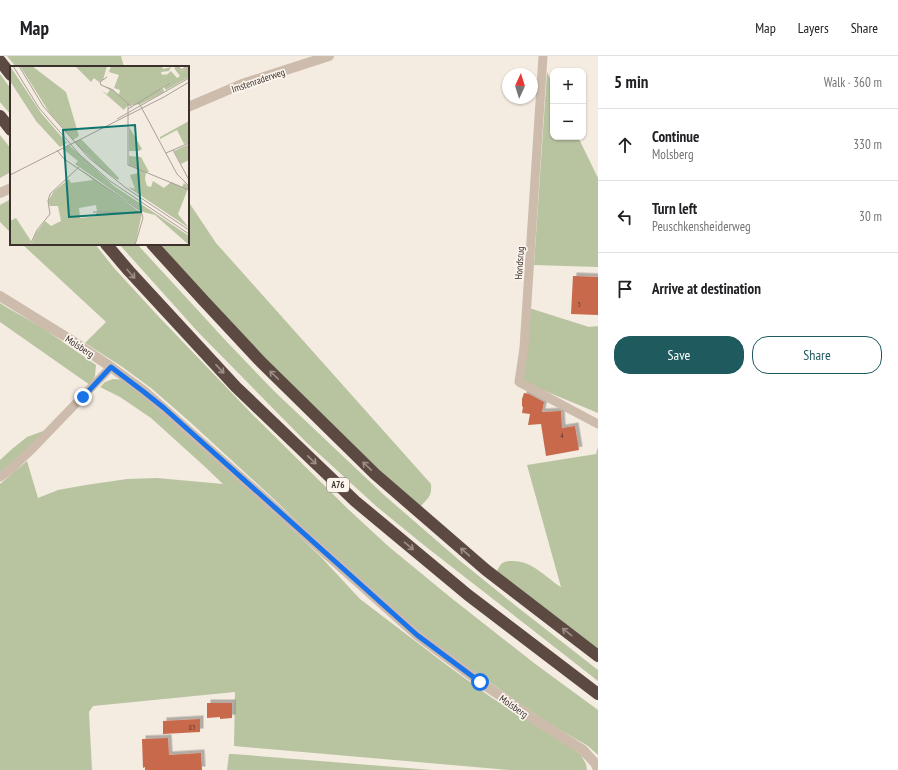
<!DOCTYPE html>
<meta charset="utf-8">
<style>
body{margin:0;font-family:"PT Sans Narrow",sans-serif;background:#f2f2f2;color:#202124}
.controls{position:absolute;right:12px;top:12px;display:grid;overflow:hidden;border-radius:8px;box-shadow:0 1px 3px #0004}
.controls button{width:36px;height:36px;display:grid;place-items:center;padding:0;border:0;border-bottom:1px solid #e0e0e0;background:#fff;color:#202124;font:20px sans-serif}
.compass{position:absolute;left:502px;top:12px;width:36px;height:36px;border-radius:50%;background:#fff;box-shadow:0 1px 3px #0004;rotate:4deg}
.stop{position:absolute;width:12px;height:12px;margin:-9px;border:3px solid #1a73e8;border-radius:50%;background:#fff}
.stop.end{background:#1a73e8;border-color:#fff;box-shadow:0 1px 4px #0008}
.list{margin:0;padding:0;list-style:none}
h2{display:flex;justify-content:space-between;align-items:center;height:52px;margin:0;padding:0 16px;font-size:17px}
h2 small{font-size:13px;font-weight:400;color:#757577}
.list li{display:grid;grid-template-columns:26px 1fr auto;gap:12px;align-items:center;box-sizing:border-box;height:72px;padding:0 16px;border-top:1px solid #e0e0e0}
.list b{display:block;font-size:15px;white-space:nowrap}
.list p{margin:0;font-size:13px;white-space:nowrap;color:#757577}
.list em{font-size:13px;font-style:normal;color:#757577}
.actions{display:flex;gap:8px;padding:12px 16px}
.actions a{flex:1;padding:9px 0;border:1px solid #1f5a5e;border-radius:16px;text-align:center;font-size:14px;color:#1f5a5e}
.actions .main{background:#1f5a5e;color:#fff}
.icon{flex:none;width:22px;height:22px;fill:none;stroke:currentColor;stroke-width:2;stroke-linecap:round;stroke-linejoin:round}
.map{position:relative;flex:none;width:598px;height:714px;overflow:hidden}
header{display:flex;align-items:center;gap:24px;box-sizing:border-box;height:56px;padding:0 20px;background:#fff;border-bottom:1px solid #e0e0e0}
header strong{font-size:19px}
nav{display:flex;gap:22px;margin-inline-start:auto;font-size:14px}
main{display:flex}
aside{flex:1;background:#fff}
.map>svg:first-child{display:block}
.green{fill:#b8c4a0}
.building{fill:#c8694b;filter:url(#shadow)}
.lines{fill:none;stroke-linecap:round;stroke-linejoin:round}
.minor{stroke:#cdbbac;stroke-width:9}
.tertiary{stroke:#cdbbac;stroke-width:10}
.motorway{stroke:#5c4a42;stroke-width:12}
.oneway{stroke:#9c8e87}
.route{stroke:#1a73e8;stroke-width:5}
.labels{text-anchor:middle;stroke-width:3.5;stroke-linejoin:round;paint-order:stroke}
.number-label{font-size:8px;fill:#5e3e33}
.shield{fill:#fbf5ee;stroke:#756b66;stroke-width:1}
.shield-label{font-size:9px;font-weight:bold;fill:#3b302b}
.street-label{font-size:10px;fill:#3b302b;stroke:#fbf5ee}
.inset-road{fill:none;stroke:#aaa098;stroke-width:1}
.view{fill:#0f766e;fill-opacity:0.15;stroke:#0f766e;stroke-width:2}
.inset-edge{fill:none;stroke:#3b302b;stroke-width:2}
</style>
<header>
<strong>Map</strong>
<nav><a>Map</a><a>Layers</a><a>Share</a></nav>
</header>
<main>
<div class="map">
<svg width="598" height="714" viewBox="0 0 598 714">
<defs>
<filter id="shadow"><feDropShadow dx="3.5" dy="-3.5" stdDeviation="0" flood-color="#0004"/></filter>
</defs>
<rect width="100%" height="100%" fill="#f4ebe1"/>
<g class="green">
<polygon points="7,0 121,0 124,11 16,11"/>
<polygon points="547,16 553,29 553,81 578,81 598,122 598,211 534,209"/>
<polygon points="0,18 11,33 11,59 0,46"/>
<polygon points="0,79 11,93 11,116 0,122"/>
<polygon points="11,143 11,177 0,166 0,149"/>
<path d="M 188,145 L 216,187 L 431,428 C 432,441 428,442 420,451 L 364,400 L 270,310 L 160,188 L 188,188 Z"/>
<polygon points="22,188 95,188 114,212 159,261 251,357 348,453 388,490 450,541 534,607 598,654 598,699 588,690 548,667 427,583 332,499 277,446 190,366 151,332 121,310 85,287 106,266"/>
<polygon points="119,188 137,188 227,286 274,335 384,439 459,504 516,550 598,614 598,625 425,490 376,450 306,386 198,276"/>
<polygon points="0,247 6,251 43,272 96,309 95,320 90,329 0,266"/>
<polygon points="526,251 589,271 598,270 598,357 521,325"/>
<polygon points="113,323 126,324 264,447 321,501 360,543 448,610 492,642 558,681 581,699 586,708 587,714 509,714 234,690 235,636 93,650 89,656 92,714 0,714 0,428 27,405 38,442 58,434 86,429 127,423 157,422 223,428 203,409 151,362 120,341 100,331 105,326"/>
<polygon points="46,374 20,400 0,416 0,404 12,393 27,381"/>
<path d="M 598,391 L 598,593 L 497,515 C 500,508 503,505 511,505 C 532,504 545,521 561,531 L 527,409 L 596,398 Z"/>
<polygon points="229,698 233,698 432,714 227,714"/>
</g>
<g class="building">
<polygon points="573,220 598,221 598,259 571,258"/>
<polygon points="524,337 529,338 544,346 542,356 561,355 562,372 575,370 579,394 546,400 541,368 528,369 530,358 522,357 523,351 522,350 522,343"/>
<polygon points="207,647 232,647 232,662 220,663 220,661 207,662"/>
<polygon points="200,663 200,676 163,678 163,665"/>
<polygon points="168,682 169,699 201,697 202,714 145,714 145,711 143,712 142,683"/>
</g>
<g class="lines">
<g class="minor">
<polyline points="543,0 524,292 519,326 598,368"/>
<polyline points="0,421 11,413 34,391 111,311"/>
</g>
<g class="tertiary">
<polyline points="188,51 242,28 329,0"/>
<polyline points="0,137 11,132"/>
<polyline points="0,240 71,284 111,311 144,335 417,579 480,626 534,663 583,694 595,707 598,713"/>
</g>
<g class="motorway">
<polyline points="0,5 11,19"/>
<polyline points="0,60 11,74"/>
<polyline points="106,188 129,215 236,331 355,445 468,539 598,638"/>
<polyline points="152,188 204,245 261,306 375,418 486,514 598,600"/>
</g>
</g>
<defs><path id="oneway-shaft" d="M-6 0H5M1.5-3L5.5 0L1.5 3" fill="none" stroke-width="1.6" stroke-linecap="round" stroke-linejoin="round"/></defs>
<g class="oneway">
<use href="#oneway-shaft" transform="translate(131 218) rotate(48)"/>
<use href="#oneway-shaft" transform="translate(220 313) rotate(47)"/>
<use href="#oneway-shaft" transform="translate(274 319) rotate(-136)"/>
<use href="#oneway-shaft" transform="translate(312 404) rotate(44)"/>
<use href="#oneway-shaft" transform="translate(367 410) rotate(-136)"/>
<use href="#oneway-shaft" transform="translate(409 490) rotate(40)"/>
<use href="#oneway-shaft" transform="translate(465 496) rotate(-139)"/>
<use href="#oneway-shaft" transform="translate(567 576) rotate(-142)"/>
</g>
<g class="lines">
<polyline class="route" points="83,341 111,311 144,336 164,352 417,579 480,626"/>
</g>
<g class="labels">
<g class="number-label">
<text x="579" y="251">3</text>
<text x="562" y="382">4</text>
<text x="192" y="674">83</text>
</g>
<rect class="shield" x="327" y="422" width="22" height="14" rx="3"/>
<g class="shield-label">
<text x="338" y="432">A76</text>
</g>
<g class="street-label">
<text transform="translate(258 24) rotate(-19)" y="4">Imstenraderweg</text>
<text transform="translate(519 207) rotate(-86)" y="4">Hondsrug</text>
<text transform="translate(80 290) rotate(33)" y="4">Molsberg</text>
<text transform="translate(514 650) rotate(35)" y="4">Molsberg</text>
</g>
</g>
<g transform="translate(10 10)">
<rect width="179" height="179" fill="#f4ebe1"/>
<path d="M 0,0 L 31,47 L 57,77 L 50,81 L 26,55 L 0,15 ZM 10,0 L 22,0 L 56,26 L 69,70 L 63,74 L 39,46 ZM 65,0 L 97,0 L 93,14 L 89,16 L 84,12 L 81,16 ZM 101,0 L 152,0 L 153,3 L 161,1 L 159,5 L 151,6 L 152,9 L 157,8 L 152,13 L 161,5 L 167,12 L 170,10 L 164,2 L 168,0 L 171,5 L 179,0 L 179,11 L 156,24 L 154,21 L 160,16 L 147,25 L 153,22 L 154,26 L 131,38 L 117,40 L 114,44 L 91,24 L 97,28 L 100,24 L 93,20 L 100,22 L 109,29 L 110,24 L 104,22 L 109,9 L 99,6 ZM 179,55 L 179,77 L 174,78 L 167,64 L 150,73 L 150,71 ZM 119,61 L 132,83 L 129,85 L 119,85 ZM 71,73 L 109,112 L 108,114 L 93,104 L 64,76 ZM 179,78 L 179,94 L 171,98 L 164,85 ZM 59,79 L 104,120 L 179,170 L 179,179 L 145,149 L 133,146 L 65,98 L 68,95 L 53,83 ZM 119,90 L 131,91 L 139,106 L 136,106 L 135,113 L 137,120 L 141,121 L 143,115 L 154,122 L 161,116 L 172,121 L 174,117 L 179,120 L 168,148 L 179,162 L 118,121 L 125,123 L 120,109 L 128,107 L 129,103 L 119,99 ZM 69,102 L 130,146 L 87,146 L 86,139 L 69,142 L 70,152 L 86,150 L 86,147 L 132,147 L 125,179 L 21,179 L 26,167 L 35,155 L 41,160 L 51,155 L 48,140 L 40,140 L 38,135 L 44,125 L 59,113 L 61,117 L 83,114 ZM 6,152 L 21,175 L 19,179 L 0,179 L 0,155 Z" fill="#b8c4a0"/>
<path class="inset-road" d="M 3,0 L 29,42 L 70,89 L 100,115 L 179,168M 9,0 L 33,40 L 79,92 L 116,122 L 179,164M 168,0 L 171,4 L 178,0M 97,11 L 90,16 L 91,19 L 103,24 L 122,41M 129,37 L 167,108 L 179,120M 118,38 L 118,99 L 179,124M 118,43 L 160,17M 107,53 L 179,12M 47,84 L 54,93 L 131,145 L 133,152 L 125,179M 163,84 L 179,114M 156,87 L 179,77M 0,109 L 154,31 L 179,16M 83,146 L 132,147M 20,179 L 27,164 L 40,148 L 38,135 L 40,128 L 69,101"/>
<path class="view" d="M 125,59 L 131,146 L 59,151 L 53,64 Z"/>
<rect width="179" height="179" class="inset-edge"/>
</g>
</svg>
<div class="controls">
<button>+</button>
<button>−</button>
</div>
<svg class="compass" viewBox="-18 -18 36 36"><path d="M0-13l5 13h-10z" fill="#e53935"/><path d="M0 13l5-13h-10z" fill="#757577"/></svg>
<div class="stop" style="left:480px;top:626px"></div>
<div class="stop end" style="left:83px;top:341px"></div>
</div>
<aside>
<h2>5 min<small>Walk · 360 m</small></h2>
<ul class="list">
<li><svg class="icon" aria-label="ahead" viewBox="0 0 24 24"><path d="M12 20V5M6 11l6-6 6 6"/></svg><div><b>Continue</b><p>Molsberg</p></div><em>330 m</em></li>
<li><svg class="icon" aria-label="left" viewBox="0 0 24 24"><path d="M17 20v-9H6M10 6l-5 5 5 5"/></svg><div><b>Turn left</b><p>Peuschkensheiderweg</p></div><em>30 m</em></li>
<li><svg class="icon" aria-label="arrive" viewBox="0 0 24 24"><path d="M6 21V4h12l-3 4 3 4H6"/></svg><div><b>Arrive at destination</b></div></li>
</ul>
<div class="actions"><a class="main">Save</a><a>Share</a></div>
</aside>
</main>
